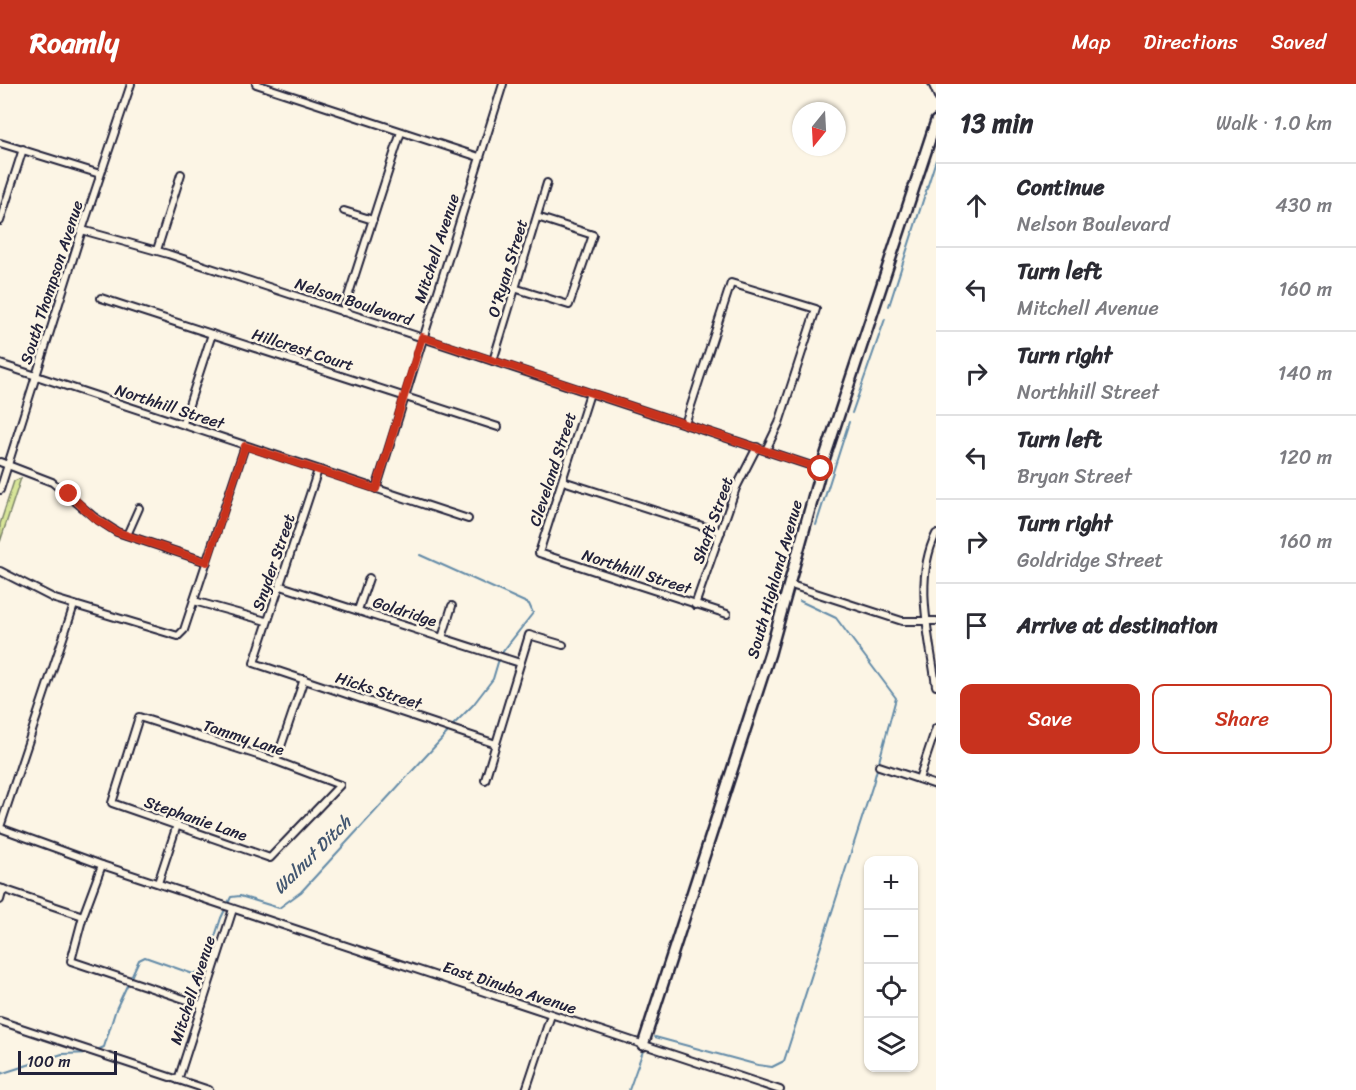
<!DOCTYPE html>
<meta charset="utf-8">
<style>
body{margin:0;font-family:Sriracha,sans-serif;background:#f2f2f3;color:#2b2b33}
.controls{position:absolute;right:18px;bottom:18px;display:grid;overflow:hidden;border-radius:12px;box-shadow:0 2px 4px #0004}
.controls button{width:54px;height:54px;display:grid;place-items:center;padding:0;border:0;border-bottom:2px solid #e1e1e2;background:#fff;color:#2b2b33;font:30px sans-serif}
.compass{position:absolute;left:792px;top:18px;width:54px;height:54px;border-radius:50%;background:#fff;box-shadow:0 2px 4px #0004;rotate:198deg}
.scale{position:absolute;left:18px;bottom:15px;width:99px;box-sizing:border-box;padding-left:6px;border:3px solid #22223b;border-top:0;font-size:16px;line-height:21px;white-space:nowrap;color:#22223b;-webkit-text-stroke:4px #fcf5e5;paint-order:stroke}
.stop{position:absolute;width:18px;height:18px;margin:-14px;border:4px solid #c8321e;border-radius:50%;background:#fff}
.stop.end{background:#c8321e;border-color:#fff;box-shadow:0 2px 6px #0008}
.list{margin:0;padding:0;list-style:none}
h2{display:flex;justify-content:space-between;align-items:center;height:78px;margin:0;padding:0 24px;font-size:26px}
h2 small{font-size:20px;font-weight:400;color:#7c7c81}
.list li{display:grid;grid-template-columns:39px 1fr auto;gap:18px;align-items:center;box-sizing:border-box;height:84px;padding:0 24px;border-top:2px solid #e1e1e2}
.list b{display:block;font-size:22px;white-space:nowrap}
.list p{margin:0;font-size:20px;white-space:nowrap;color:#7c7c81}
.list em{font-size:20px;font-style:normal;color:#7c7c81}
.actions{display:flex;gap:12px;padding:18px 24px}
.actions a{flex:1;padding:14px 0;border:2px solid #c8321e;border-radius:12px;text-align:center;font-size:21px;color:#c8321e}
.actions .main{background:#c8321e;color:#fff}
.icon{flex:none;width:33px;height:33px;fill:none;stroke:currentColor;stroke-width:2;stroke-linecap:round;stroke-linejoin:round}
.map{position:relative;flex:none;width:936px;height:1006px;overflow:hidden}
header{display:flex;align-items:center;gap:36px;box-sizing:border-box;height:84px;padding:0 30px;background:#c8321e;color:#fff}
header strong{font-size:28px}
nav{display:flex;gap:33px;margin-inline-start:auto;font-size:21px}
main{display:flex}
aside{flex:1;background:#fff}
.map>svg:first-child{display:block}
.green{fill:#d7e598;stroke:#7c846a;stroke-width:1.5}
.lines{fill:none;stroke-linecap:round;stroke-linejoin:round}
.stream{stroke:#638ba8;stroke-width:2}
.street-casing{stroke:#22223b;stroke-width:10}
.secondary-casing{stroke:#22223b;stroke-width:14}
.street{stroke:#fcf5e5;stroke-width:6}
.secondary{stroke:#fcf5e5;stroke-width:9}
.rail{stroke:#22223b;stroke-width:2}
.route{stroke:#c8321e;stroke-width:8}
.labels{text-anchor:middle;stroke-width:5;stroke-linejoin:round;paint-order:stroke}
.street-label{font-size:16px;fill:#22223b;stroke:#fcf5e5}
.water-label{font-size:18px;font-style:italic;fill:#435771;stroke:#fcf5e5}
</style>
<header>
<strong>Roamly</strong>
<nav><a>Map</a><a>Directions</a><a>Saved</a></nav>
</header>
<main>
<div class="map">
<svg width="936" height="1006" viewBox="0 0 936 1006">
<rect width="100%" height="100%" fill="#fcf5e5"/>
<filter id="ink" filterUnits="userSpaceOnUse"><feTurbulence type="fractalNoise" baseFrequency=".0167" numOctaves="2"/><feDisplacementMap in="SourceGraphic" scale="12" xChannelSelector="R" yChannelSelector="G"/><feConvolveMatrix kernelMatrix="1 2 1 2 8 2 1 2 1" color-interpolation-filters="sRGB"/></filter>
<g filter="url(#ink)">
<polygon class="green" points="21,394 0,458 0,440 14,397"/>
<g class="lines">
<g class="stream">
<polyline points="889,222 936,76"/>
<polyline points="852,329 885,235"/>
<polyline points="816,441 849,338"/>
<polyline points="420,471 529,520 533,529 501,570"/>
<polyline points="452,642 473,621 493,595 499,575"/>
<polyline points="655,953 758,981 772,983 784,977 873,700 896,614 836,534 800,517"/>
<polyline points="97,966 104,963 116,925 139,876 145,873 193,890 204,886 221,834 231,813 240,812 279,824 301,808 449,647"/>
<polyline points="0,990 62,970 92,969"/>
<polyline points="629,1006 643,967"/>
</g>
<defs>
<g id="street">
<polyline points="256,0 479,73"/>
<polyline points="0,59 100,90"/>
<polyline points="344,127 373,136"/>
<polyline points="0,137 23,65"/>
<polyline points="82,146 168,170 821,385"/>
<polyline points="157,166 181,90"/>
<polyline points="514,204 569,221 593,151 537,133"/>
<polyline points="101,214 498,343"/>
<polyline points="343,228 401,48"/>
<polyline points="493,277 547,99"/>
<polyline points="0,280 468,435"/>
<polyline points="590,309 539,469 727,530"/>
<polyline points="183,339 212,250"/>
<polyline points="685,340 731,199 816,225 779,339 766,366"/>
<polyline points="0,378 52,398 94,433 117,448 207,478"/>
<polyline points="318,386 254,579 496,660"/>
<polyline points="563,397 721,448"/>
<polyline points="376,405 503,0"/>
<polyline points="0,406 82,146 131,0"/>
<path d="M 936,450 C 913,496 930,554 936,602"/>
<polyline points="127,451 139,424"/>
<polyline points="0,487 55,515 178,552 184,546 245,362"/>
<polyline points="788,500 902,537 936,537"/>
<polyline points="281,502 520,579"/>
<polyline points="194,517 266,537"/>
<polyline points="695,521 736,404 757,363"/>
<polyline points="358,526 369,494"/>
<polyline points="442,554 452,522"/>
<polygon points="139,633 276,677 340,701 270,774 112,719"/>
<polyline points="276,677 304,595"/>
<polyline points="879,682 936,701"/>
<polyline points="919,695 936,644"/>
<polyline points="485,696 529,551 563,561"/>
<polyline points="0,743 74,521"/>
<polyline points="0,744 102,781 780,1006"/>
<polyline points="102,781 83,832 71,877 202,921"/>
<polyline points="158,799 177,741"/>
<polyline points="0,804 83,832"/>
<polyline points="0,816 3,805"/>
<polyline points="0,937 209,1006"/>
<polyline points="178,996 233,825"/>
<polyline points="526,1006 551,931"/>
</g>
<polyline id="secondary" points="643,961 770,569 821,385 936,37"/>
</defs>
<use href="#street" class="street-casing"/>
<use href="#secondary" class="secondary-casing"/>
<use href="#street" class="street"/>
<use href="#secondary" class="secondary"/>
<polyline class="rail" points="928,0 936,18"/>
</g>
</g>
<g class="lines" filter="url(#ink)">
<polyline class="route" points="69,410 94,434 117,448 207,478 245,362 376,405 422,253 821,385"/>
</g>
<g class="labels">
<g class="street-label">
<text transform="translate(436 164) rotate(-72)" y="6">Mitchell Avenue</text>
<text transform="translate(507 184) rotate(-73)" y="6">O'Ryan Street</text>
<text transform="translate(51 198) rotate(-72)" y="6">South Thompson Avenue</text>
<text transform="translate(354 217) rotate(18)" y="6">Nelson Boulevard</text>
<text transform="translate(303 265) rotate(18)" y="6">Hillcrest Court</text>
<text transform="translate(170 322) rotate(18)" y="6">Northhill Street</text>
<text transform="translate(552 385) rotate(-72)" y="6">Cleveland Street</text>
<text transform="translate(712 436) rotate(-70)" y="6">Shaft Street</text>
<text transform="translate(273 478) rotate(-71)" y="6">Snyder Street</text>
<text transform="translate(637 487) rotate(18)" y="6">Northhill Street</text>
<text transform="translate(774 495) rotate(-74)" y="6">South Highland Avenue</text>
<text transform="translate(405 527) rotate(18)" y="6">Goldridge</text>
<text transform="translate(379 606) rotate(18)" y="6">Hicks Street</text>
<text transform="translate(244 653) rotate(18)" y="6">Tammy Lane</text>
<text transform="translate(196 734) rotate(19)" y="6">Stephanie Lane</text>
<text transform="translate(510 903) rotate(18)" y="6">East Dinuba Avenue</text>
<text transform="translate(192 906) rotate(-72)" y="6">Mitchell Avenue</text>
</g>
<g class="water-label">
<text transform="translate(312 771) rotate(-45)" y="6">Walnut Ditch</text>
</g>
</g>
</svg>
<div class="controls">
<button>+</button>
<button>−</button>
<button><svg class="icon" aria-label="locate" viewBox="0 0 24 24"><circle cx="12" cy="12" r="6"/><path d="M12 2v4M12 18v4M2 12h4M18 12h4"/></svg></button>
<button><svg class="icon" aria-label="layers" viewBox="0 0 24 24"><path d="M12 4l9 5-9 5-9-5zM3 14l9 5 9-5"/></svg></button>
</div>
<svg class="compass" viewBox="-18 -18 36 36"><path d="M0-13l5 13h-10z" fill="#e53935"/><path d="M0 13l5-13h-10z" fill="#7c7c81"/></svg>
<div class="scale">100 m</div>
<div class="stop" style="left:821px;top:385px"></div>
<div class="stop end" style="left:69px;top:410px"></div>
</div>
<aside>
<h2>13 min<small>Walk · 1.0 km</small></h2>
<ul class="list">
<li><svg class="icon" aria-label="ahead" viewBox="0 0 24 24"><path d="M12 20V5M6 11l6-6 6 6"/></svg><div><b>Continue</b><p>Nelson Boulevard</p></div><em>430 m</em></li>
<li><svg class="icon" aria-label="left" viewBox="0 0 24 24"><path d="M17 20v-9H6M10 6l-5 5 5 5"/></svg><div><b>Turn left</b><p>Mitchell Avenue</p></div><em>160 m</em></li>
<li><svg class="icon" aria-label="right" viewBox="0 0 24 24"><path d="M7 20v-9h11M14 6l5 5-5 5"/></svg><div><b>Turn right</b><p>Northhill Street</p></div><em>140 m</em></li>
<li><svg class="icon" aria-label="left" viewBox="0 0 24 24"><path d="M17 20v-9H6M10 6l-5 5 5 5"/></svg><div><b>Turn left</b><p>Bryan Street</p></div><em>120 m</em></li>
<li><svg class="icon" aria-label="right" viewBox="0 0 24 24"><path d="M7 20v-9h11M14 6l5 5-5 5"/></svg><div><b>Turn right</b><p>Goldridge Street</p></div><em>160 m</em></li>
<li><svg class="icon" aria-label="arrive" viewBox="0 0 24 24"><path d="M6 21V4h12l-3 4 3 4H6"/></svg><div><b>Arrive at destination</b></div></li>
</ul>
<div class="actions"><a class="main">Save</a><a>Share</a></div>
</aside>
</main>
